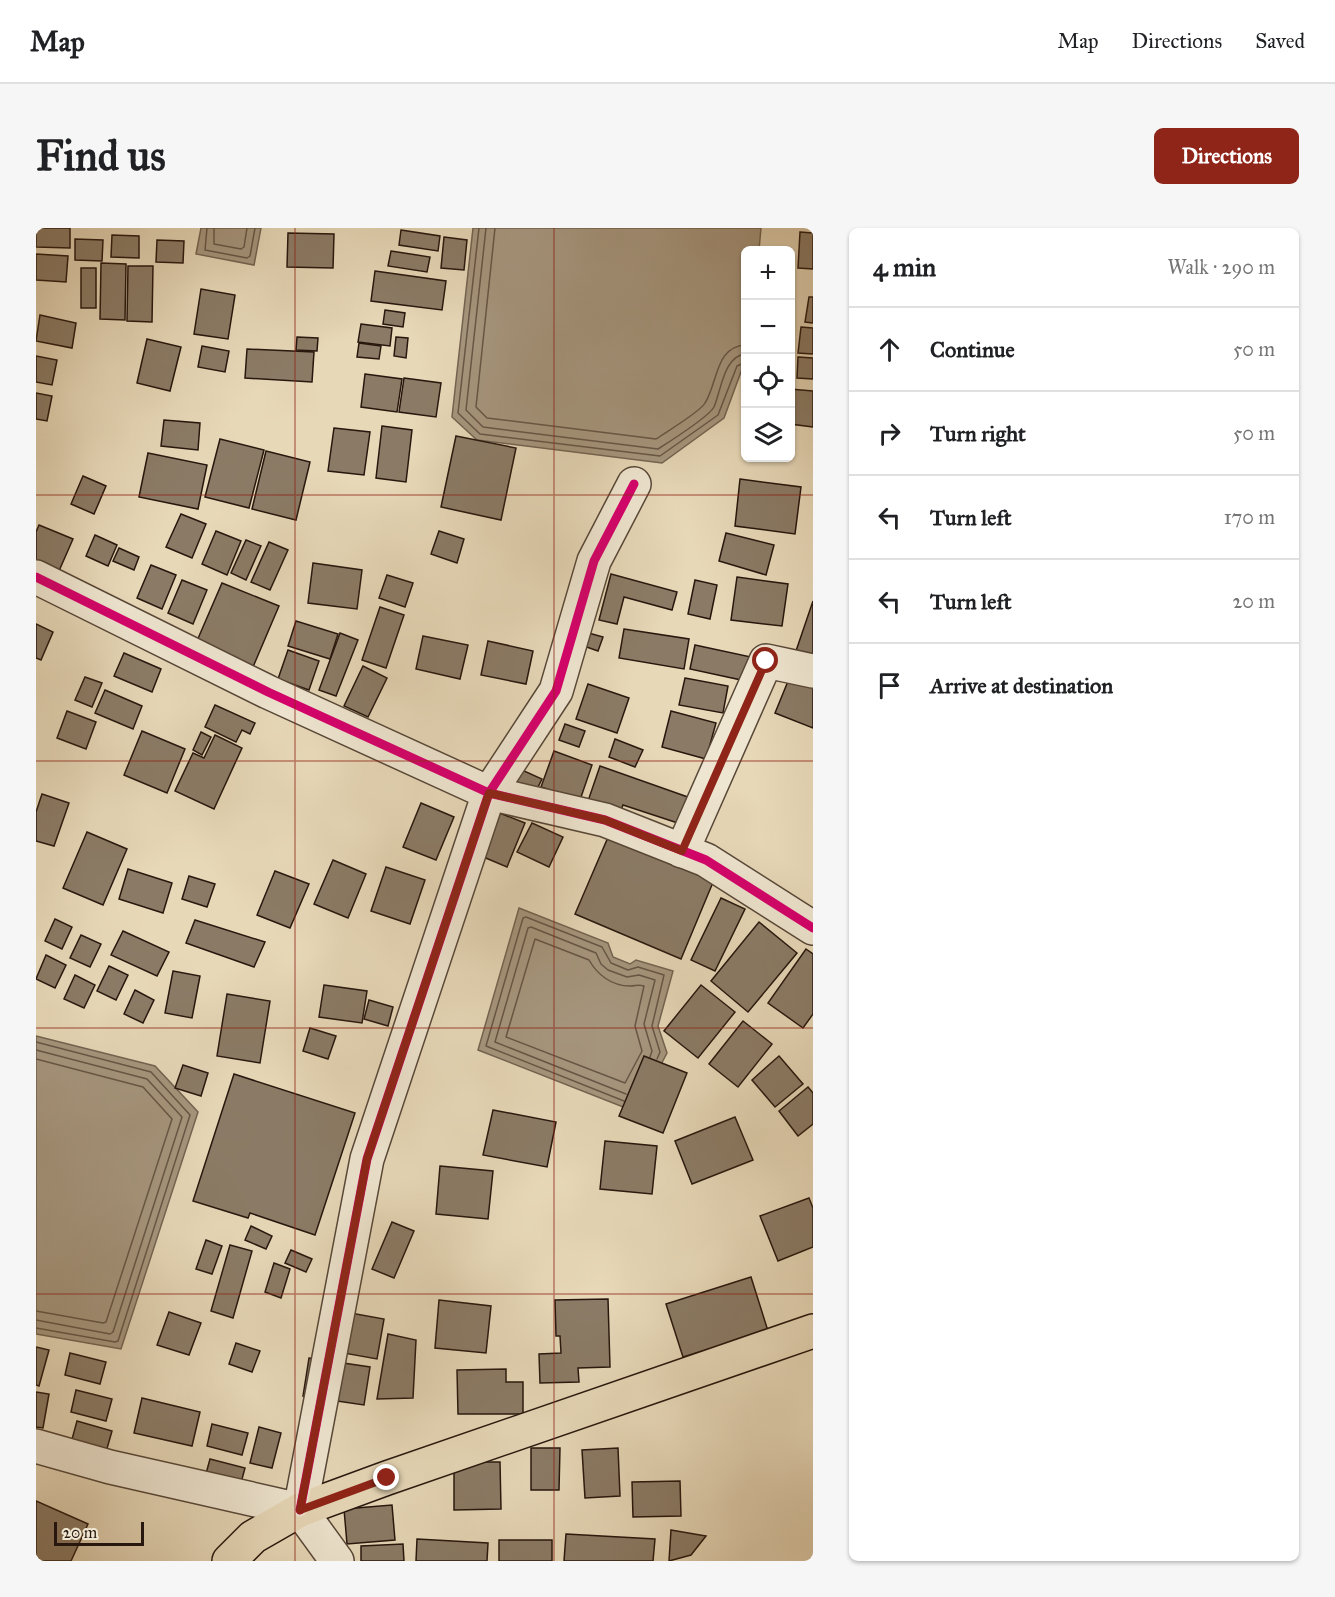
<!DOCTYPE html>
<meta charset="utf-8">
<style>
body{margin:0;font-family:"IM FELL Great Primer",serif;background:#f6f6f6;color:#202124}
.controls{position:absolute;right:18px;top:18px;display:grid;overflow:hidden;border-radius:9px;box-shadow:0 2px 4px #0004}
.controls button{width:54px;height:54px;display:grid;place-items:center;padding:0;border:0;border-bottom:2px solid #e0e0e0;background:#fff;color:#202124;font:30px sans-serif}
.scale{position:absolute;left:18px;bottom:15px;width:90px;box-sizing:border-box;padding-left:6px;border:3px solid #27170e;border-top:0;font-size:16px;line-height:21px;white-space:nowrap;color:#27170e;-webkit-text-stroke:4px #efe6d1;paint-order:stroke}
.stop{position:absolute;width:18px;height:18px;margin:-14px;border:4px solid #8f2418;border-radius:50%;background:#fff}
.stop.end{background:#8f2418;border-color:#fff;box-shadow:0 2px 6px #0008}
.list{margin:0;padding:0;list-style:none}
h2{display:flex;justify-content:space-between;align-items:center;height:78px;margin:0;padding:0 24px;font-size:26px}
h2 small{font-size:20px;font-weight:400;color:#757577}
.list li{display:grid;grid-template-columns:39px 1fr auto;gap:18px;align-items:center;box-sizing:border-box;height:84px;padding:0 24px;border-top:2px solid #e0e0e0}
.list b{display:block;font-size:22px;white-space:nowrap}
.list em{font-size:20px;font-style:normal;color:#757577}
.icon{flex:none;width:33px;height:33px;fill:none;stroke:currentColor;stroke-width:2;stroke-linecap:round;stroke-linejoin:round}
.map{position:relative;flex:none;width:777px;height:1333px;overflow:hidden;border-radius:9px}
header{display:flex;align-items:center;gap:36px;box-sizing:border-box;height:84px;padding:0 30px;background:#fff;border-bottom:2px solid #e0e0e0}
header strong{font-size:28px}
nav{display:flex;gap:33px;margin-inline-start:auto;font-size:21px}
.intro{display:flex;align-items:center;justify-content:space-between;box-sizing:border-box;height:144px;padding:0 36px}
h1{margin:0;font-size:42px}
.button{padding:15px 27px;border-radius:9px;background:#8f2418;color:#fff;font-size:21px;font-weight:700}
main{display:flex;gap:36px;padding:0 36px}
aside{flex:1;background:#fff;border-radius:9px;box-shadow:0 2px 4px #0004}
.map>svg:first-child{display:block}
.water{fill:#a6967e;stroke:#736351;stroke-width:1.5}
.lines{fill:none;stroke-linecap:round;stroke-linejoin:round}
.shore{stroke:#665646;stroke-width:1.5}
.building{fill:#8b7b66;stroke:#27170e;stroke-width:1.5}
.minor-casing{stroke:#574738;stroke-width:36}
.major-casing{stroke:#27170e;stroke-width:36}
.minor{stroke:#efe6d1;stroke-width:33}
.major{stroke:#e7d8b8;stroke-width:33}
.cycleway-casing{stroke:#efe6d1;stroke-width:13}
.cycleway{stroke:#d6006c;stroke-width:9}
.route{stroke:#8f2418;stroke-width:8}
.grid{fill:none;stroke:#8f2418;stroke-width:1.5;stroke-opacity:0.55}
</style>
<header>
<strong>Map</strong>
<nav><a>Map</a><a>Directions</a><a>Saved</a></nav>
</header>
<div class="intro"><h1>Find us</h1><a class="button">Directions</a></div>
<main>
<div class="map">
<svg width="777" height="1333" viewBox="0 0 777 1333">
<rect width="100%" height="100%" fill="#e7d8b8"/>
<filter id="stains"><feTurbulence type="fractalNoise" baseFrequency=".00333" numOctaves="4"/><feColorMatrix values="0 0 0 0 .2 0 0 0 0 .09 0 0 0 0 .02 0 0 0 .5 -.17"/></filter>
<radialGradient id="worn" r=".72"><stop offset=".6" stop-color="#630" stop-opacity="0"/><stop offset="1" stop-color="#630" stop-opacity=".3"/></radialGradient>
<g class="water">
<polygon points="165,0 225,0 218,37 160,26"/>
<polygon points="437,0 725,0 723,22 710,22 709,133 688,190 626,235 441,212 416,189"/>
<polygon points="483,680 572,715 577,729 594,736 600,732 637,743 622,798 631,825 600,884 442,822"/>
<polygon points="0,808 119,838 162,884 85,1121 0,1106"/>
</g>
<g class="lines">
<g class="shore">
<polyline points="171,0 169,22 211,30 214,28 219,0"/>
<polyline points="178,0 178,16 205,21 208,19 211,0"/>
<polyline points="443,0 422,185 444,206 624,228 682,187 701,138 710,134"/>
<path d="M 450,0 L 430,182 L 447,199 L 622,221 C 633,214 673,188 678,179 C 685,163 688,127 710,126"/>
<path d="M 459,0 L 440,179 L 451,190 L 620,211 C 630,204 664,184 669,175 C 682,155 679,118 710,117"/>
<path d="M 499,711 L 553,732 C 561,746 575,758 594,758 C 600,758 602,756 608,758 L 599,798 L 606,823 L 589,855 L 470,809 Z"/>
<polyline points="0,814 115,844 154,887 82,1113 79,1114 0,1100"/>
<polyline points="0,822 111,851 146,889 77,1104 74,1106 0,1092"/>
<polyline points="0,831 107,859 136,891 70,1094 67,1095 0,1083"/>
<polyline points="590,866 459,814 492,700 495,699 560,725 565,736 572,742 591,749 603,747 619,752 608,796 616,823 614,829"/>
<polyline points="588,873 450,818 487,690 490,689 566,719 575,735 592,742 602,739 628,747 616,798 624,824 621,831"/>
</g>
</g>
<g class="building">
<polygon points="0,0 34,0 34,20 0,19"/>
<polygon points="365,2 404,8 402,23 363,17"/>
<polygon points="764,4 777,5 777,41 762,40"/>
<polygon points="252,5 298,6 297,40 251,39"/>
<polygon points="76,7 103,8 103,30 75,29"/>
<polygon points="408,9 431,12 428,42 405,40"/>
<polygon points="39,11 67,12 66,33 39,32"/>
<polygon points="121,12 148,13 147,35 120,34"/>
<polygon points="355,23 394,29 391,44 352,38"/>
<polygon points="0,26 32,28 30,54 0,52"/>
<polygon points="65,35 90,36 89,92 64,91"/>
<polygon points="92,38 117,38 116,94 91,93"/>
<rect x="45" y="40" width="15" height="40"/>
<polygon points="339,43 410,53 406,82 335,73"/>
<polygon points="165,61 199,67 192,111 158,106"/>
<polygon points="773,69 777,69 777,95 769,94"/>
<polygon points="349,82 369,85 367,99 347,96"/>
<polygon points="4,87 40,95 36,120 0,113"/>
<polygon points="325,96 356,100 354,118 322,114"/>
<polygon points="765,99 777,100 777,126 762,125"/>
<polygon points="261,109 282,110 281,123 260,122"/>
<polygon points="360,109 372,110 370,130 358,128"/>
<polygon points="111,111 145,119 134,163 101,155"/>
<polygon points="323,115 345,118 343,131 321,129"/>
<polygon points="166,118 193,123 189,144 162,139"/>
<polygon points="211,121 278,124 276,154 209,150"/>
<polygon points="0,128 21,132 16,157 0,154"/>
<polygon points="762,129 777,130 777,151 761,150"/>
<polygon points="329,146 366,151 361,184 325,179"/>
<polygon points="368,150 405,155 400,189 363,184"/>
<polygon points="754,161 777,163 777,199 754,196"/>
<polygon points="0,165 16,168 11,193 0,191"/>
<polygon points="128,192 164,195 162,222 125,218"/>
<polygon points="346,198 376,202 370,254 340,250"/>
<polygon points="298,200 334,204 328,247 292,243"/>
<polygon points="420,208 480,220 465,292 405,279"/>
<polygon points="184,211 228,222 213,280 169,269"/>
<polygon points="230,223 274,234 260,292 216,281"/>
<polygon points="112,225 171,237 162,281 103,269"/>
<polygon points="47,248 70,258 58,286 35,276"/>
<polygon points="704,251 765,259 759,306 699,298"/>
<polygon points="145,286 170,296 156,330 130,319"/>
<polygon points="3,297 37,311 19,352 0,344 0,304"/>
<polygon points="180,303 205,313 191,347 166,336"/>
<polygon points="403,303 428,311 421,335 395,326"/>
<polygon points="690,305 738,317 730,347 683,333"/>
<polygon points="59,307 81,317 72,338 50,328"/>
<polygon points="210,312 225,318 210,352 195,345"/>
<polygon points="233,314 252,322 234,362 215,354"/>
<polygon points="83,320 103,329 98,342 77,333"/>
<polygon points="277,335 326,342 321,381 272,375"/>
<polygon points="115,337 140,347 126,381 101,370"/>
<polygon points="575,346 641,364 636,382 588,369 581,396 563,392"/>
<polygon points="351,347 377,355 369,379 343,370"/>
<polygon points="701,349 752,356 746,398 695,392"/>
<polygon points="146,352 171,362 157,396 132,385"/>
<polygon points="659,352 681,357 674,391 652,386"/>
<polygon points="186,355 243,378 214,446 157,422"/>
<polygon points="777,373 777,428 760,423"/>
<polygon points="344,379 368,387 350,440 326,432"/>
<polygon points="260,393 302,406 294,431 252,418"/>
<polygon points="0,396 17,404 5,432 0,430"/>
<polygon points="588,401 653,411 648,441 583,430"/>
<polygon points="549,404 567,409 562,423 545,417"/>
<polygon points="304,405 322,412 300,468 283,462"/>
<polygon points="387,408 432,417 424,451 380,441"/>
<polygon points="452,413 497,423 490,456 445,447"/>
<polygon points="659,417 715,429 710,453 654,441"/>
<polygon points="252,422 283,433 273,462 242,451"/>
<polygon points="88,425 125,441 116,464 78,448"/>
<polygon points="327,438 351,450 332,489 308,478"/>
<polygon points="757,441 777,449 777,500 739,485"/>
<polygon points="49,449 66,455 56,479 39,472"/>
<polygon points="649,450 692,458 687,485 643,477"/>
<polygon points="552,456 593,470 581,505 540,491"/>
<polygon points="69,462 106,478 97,501 59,485"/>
<polygon points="179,477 219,495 214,506 206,502 200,514 169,499"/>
<polygon points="31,483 60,494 50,521 21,510"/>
<polygon points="635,483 680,495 670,531 626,519"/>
<polygon points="529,496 549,503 543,519 523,512"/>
<polygon points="106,503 149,521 131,565 88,547"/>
<polygon points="165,504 175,509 166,527 157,522"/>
<polygon points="179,507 206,520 178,581 139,563 157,525 168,530"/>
<polygon points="579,511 607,522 599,539 573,529"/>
<polygon points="518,523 556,537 544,572 505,559"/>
<polygon points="477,538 506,551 497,569 468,555"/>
<polygon points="564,538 666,574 657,600 587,577 583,587 551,576"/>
<polygon points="6,566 33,575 18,618 0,613 0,584"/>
<polygon points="385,575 418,589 400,632 367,619"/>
<polygon points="456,582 489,595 471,639 438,625"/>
<polygon points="496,595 527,609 513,639 481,624"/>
<polygon points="51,604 91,621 67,677 27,660"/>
<polygon points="573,607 678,652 645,731 539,686"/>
<polygon points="297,632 330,646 312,690 278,676"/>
<polygon points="350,639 389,652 374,696 335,683"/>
<polygon points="92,641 136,655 127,685 83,671"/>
<polygon points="239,643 273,656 254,700 221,687"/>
<polygon points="153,648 179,656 171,679 146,671"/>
<polygon points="685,670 709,681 679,743 655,732"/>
<polygon points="19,691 36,699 26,721 9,713"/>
<polygon points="159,692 229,714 218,739 150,715"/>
<polygon points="723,694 761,725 712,784 675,753"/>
<polygon points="87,703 133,724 121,748 75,727"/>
<polygon points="45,707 65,716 54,739 34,730"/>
<polygon points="770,721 777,726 777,786 767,800 732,775"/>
<polygon points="10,727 30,737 19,760 0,751"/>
<polygon points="73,738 92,747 80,772 61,763"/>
<polygon points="137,743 164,748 156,790 129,785"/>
<polygon points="39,747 59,757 48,780 28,771"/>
<polygon points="288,757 331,763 326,795 283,789"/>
<polygon points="665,757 699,784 662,830 628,803"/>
<polygon points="99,762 118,772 107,795 88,786"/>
<polygon points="191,766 234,773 224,835 181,828"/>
<polygon points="333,772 357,779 352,798 328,791"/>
<polygon points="707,793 736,816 702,859 673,836"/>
<polygon points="274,800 300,808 292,831 267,823"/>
<polygon points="608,828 651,845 627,905 583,888"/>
<polygon points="743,828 767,856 739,879 716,852"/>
<polygon points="147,837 172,845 165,868 139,860"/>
<polygon points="198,846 319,885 279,1007 214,985 212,990 157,973"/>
<polygon points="772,859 777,865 777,896 762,908 743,883"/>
<polygon points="457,882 520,894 511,939 447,927"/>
<polygon points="699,889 717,932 656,956 639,913"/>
<polygon points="569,913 621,918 616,966 564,961"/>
<polygon points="404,938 457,943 452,991 400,986"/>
<polygon points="773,970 777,980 777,1019 742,1033 724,988"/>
<polygon points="356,994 378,1003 358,1050 336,1041"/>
<polygon points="215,998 236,1008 230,1021 209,1012"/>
<polygon points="170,1012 186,1018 176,1046 160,1041"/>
<polygon points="194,1017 216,1023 197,1090 175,1083"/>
<polygon points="255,1022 276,1031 270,1044 249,1035"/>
<polygon points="238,1035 254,1041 245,1070 229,1064"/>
<polygon points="715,1049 732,1103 647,1129 630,1076"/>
<polygon points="572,1071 574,1139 542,1140 543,1154 504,1155 503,1126 525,1125 524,1108 520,1108 519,1072"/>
<polygon points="403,1072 455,1078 450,1125 399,1120"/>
<polygon points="133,1084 165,1095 153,1127 121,1117"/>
<polygon points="309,1084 348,1091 341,1131 302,1124"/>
<polygon points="352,1106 380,1112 377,1170 341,1171"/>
<polygon points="200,1115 224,1123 216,1144 193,1136"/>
<polygon points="0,1119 13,1122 3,1158 0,1157"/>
<polygon points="34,1125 70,1134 64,1156 29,1147"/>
<polygon points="273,1130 334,1139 328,1177 267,1168"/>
<polygon points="470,1141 470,1154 487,1154 487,1186 422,1186 421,1142"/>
<polygon points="40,1162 76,1171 70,1193 35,1184"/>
<polygon points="0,1164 13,1166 7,1200 0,1199"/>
<polygon points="106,1170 164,1184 156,1218 98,1205"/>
<polygon points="41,1193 76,1203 70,1224 35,1215"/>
<polygon points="176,1196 212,1205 206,1227 171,1218"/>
<polygon points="223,1199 245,1205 236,1240 214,1235"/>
<polygon points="495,1220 524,1220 523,1262 495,1262"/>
<polygon points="582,1220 584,1268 549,1270 546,1222"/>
<polygon points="174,1231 209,1240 203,1262 168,1253"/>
<polygon points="418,1234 464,1234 465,1281 418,1282"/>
<polygon points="644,1253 645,1288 597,1289 596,1254"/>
<polygon points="0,1273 52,1296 35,1333 0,1333"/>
<polygon points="356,1277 359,1312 311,1316 308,1281"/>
<polygon points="635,1302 670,1308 655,1327 633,1333"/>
<polygon points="530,1306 619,1311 617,1333 528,1333"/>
<polygon points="381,1311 452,1315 451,1333 380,1333"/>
<rect x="463" y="1312" width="53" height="21"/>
<polygon points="367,1316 368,1333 325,1333 325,1318"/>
</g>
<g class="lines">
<defs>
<g id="minor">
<polyline points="0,349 232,464 453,565 569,592 670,632 777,700"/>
<polyline points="646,623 730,433 777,443"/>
<polyline points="0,1218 74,1239 264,1282 301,1333"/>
<polyline points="264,1282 331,931 453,565 520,463 558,333 598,256"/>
</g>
<polyline id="major" points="193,1333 217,1309 264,1282 351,1250 777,1103"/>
</defs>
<use href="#minor" class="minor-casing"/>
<use href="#major" class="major-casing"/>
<use href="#minor" class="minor"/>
<use href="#major" class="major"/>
<defs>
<g id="cycleway">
<polyline points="0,349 232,464 453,565 569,592 670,632 777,700"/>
<polyline points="264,1282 331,931 453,565 520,463 558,333 598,256"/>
</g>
</defs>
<use href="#cycleway" class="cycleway-casing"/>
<use href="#cycleway" class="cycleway"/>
</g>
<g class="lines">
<polyline class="route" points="351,1250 264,1282 331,931 453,565 569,592 646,623 730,433"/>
</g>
<path class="grid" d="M 259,0 L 259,1333M 518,0 L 518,1333M 0,267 L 777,267M 0,533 L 777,533M 0,800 L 777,800M 0,1066 L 777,1066"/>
<rect width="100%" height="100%" filter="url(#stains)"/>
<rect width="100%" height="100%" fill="url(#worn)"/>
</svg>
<div class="controls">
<button>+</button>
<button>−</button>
<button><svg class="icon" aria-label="locate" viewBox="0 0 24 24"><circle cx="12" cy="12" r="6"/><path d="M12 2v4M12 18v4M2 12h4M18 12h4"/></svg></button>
<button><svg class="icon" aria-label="layers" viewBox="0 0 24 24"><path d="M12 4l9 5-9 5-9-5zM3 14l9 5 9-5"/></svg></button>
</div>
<div class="scale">20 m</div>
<div class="stop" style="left:730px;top:433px"></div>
<div class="stop end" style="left:351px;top:1250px"></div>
</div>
<aside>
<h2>4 min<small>Walk · 290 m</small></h2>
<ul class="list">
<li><svg class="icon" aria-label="ahead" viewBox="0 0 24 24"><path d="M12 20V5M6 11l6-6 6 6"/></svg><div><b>Continue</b></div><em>50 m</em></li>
<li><svg class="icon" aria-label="right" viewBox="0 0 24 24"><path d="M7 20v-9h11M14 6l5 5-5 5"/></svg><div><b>Turn right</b></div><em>50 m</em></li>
<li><svg class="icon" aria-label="left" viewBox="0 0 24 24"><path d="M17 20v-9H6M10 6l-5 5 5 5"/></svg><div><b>Turn left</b></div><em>170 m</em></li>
<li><svg class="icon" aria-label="left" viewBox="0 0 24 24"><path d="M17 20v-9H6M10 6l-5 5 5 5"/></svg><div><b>Turn left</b></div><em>20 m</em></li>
<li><svg class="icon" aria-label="arrive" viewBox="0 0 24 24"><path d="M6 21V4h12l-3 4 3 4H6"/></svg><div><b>Arrive at destination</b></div></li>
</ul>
</aside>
</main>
